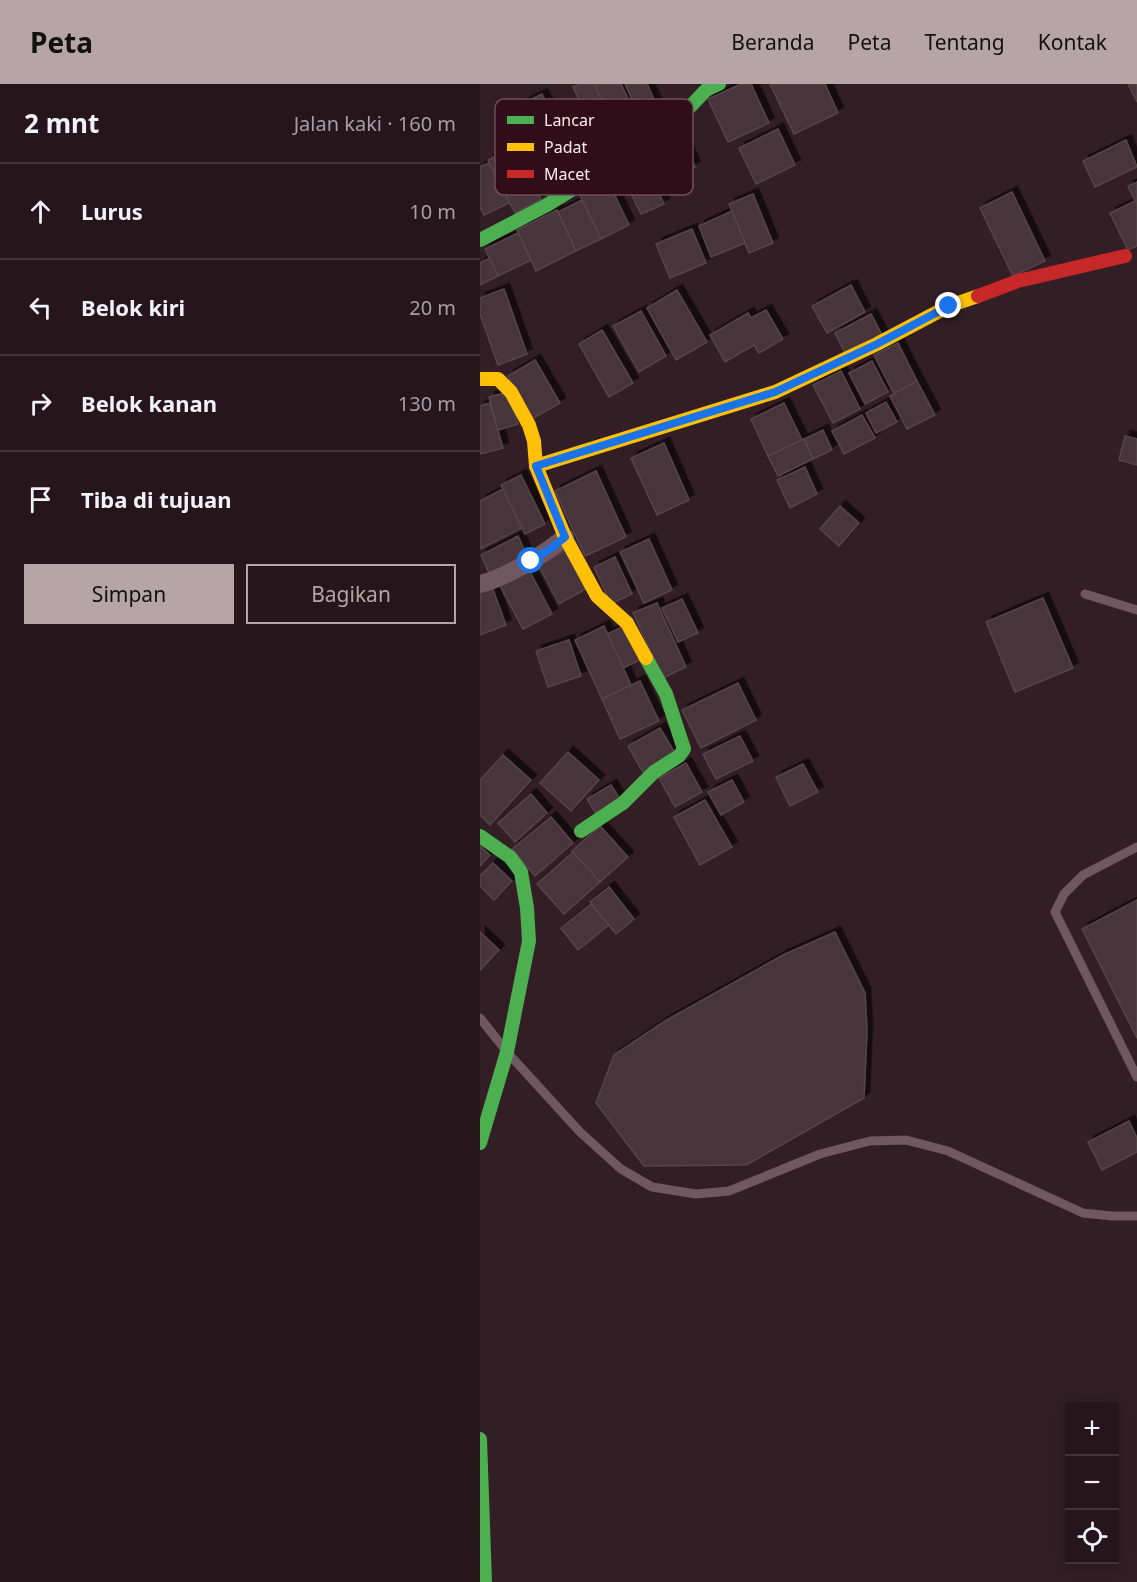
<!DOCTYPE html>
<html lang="id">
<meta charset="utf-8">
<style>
body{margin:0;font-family:"Noto Sans",sans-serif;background:#322329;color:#f1f3f6}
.controls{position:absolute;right:18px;bottom:18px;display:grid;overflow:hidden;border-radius:0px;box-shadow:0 3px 15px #0003}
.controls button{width:54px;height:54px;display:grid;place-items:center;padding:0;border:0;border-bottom:2px solid #42353b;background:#26161c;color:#f1f3f6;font:30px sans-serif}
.stop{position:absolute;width:18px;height:18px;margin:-14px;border:4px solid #1a73e8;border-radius:50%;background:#fff}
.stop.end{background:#1a73e8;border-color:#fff;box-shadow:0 2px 6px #0008}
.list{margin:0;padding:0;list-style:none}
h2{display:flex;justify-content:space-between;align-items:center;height:78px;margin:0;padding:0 24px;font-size:26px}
h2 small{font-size:20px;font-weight:400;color:#a49fa3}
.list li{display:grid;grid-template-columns:39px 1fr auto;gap:18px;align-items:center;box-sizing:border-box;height:96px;padding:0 24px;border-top:2px solid #42353b}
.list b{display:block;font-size:22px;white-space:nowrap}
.list em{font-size:20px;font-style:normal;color:#a49fa3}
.actions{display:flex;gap:12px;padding:18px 24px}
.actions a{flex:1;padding:14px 0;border:2px solid #b6a4a8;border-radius:0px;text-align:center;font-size:21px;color:#b6a4a8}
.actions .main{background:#b6a4a8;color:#111}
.icon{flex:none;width:33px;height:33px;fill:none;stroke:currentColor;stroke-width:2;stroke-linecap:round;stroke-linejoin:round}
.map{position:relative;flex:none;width:657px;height:1498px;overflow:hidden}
header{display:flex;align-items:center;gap:36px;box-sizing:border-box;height:84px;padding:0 30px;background:#b6a4a8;color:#111}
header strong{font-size:28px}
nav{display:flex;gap:33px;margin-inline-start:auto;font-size:21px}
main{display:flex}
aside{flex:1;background:#26161c}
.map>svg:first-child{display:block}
.building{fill:#47353a;stroke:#564449;stroke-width:1.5;filter:url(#shadow)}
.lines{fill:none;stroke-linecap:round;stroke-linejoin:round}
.lane{stroke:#6f585f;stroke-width:9}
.street{stroke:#6f585f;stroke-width:18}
.fast{stroke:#4caf50;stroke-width:14}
.slow{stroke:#ffc107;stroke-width:14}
.jam{stroke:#c62828;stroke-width:14}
.route{stroke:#1a73e8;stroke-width:8}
.key{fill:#300d18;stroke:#6d5058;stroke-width:1.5}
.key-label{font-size:16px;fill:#fcecef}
</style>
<header>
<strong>Peta</strong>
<nav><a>Beranda</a><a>Peta</a><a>Tentang</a><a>Kontak</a></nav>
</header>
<main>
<aside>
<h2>2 mnt<small>Jalan kaki · 160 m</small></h2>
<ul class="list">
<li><svg class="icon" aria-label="ahead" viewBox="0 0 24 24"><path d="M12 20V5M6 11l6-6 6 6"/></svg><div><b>Lurus</b></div><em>10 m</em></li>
<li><svg class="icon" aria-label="left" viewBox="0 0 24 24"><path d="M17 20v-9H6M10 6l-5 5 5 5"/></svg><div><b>Belok kiri</b></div><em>20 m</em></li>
<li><svg class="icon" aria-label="right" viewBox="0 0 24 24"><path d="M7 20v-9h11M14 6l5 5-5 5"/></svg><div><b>Belok kanan</b></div><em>130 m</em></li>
<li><svg class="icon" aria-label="arrive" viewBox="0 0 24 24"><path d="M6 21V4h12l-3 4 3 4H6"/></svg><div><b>Tiba di tujuan</b></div></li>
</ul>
<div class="actions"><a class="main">Simpan</a><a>Bagikan</a></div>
</aside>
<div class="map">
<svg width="657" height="1498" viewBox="0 0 657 1498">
<defs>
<filter id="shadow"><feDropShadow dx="5.5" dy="-5.5" stdDeviation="0" flood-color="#0009"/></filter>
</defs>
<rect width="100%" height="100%" fill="#331e25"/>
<g class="building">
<polygon points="100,0 114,0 132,38 113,46 93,3"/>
<polygon points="114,0 141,0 159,38 137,48"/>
<polygon points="145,0 167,0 177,22 159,30"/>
<polygon points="261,0 271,0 289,39 248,58 228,15"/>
<polygon points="290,0 345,0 358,29 314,50"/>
<polygon points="648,0 657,0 657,18"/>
<polygon points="62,10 74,33 33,54 22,30"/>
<polygon points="298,45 315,81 276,100 259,64"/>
<polygon points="199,48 215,83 179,100 163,65"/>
<polygon points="646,56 657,83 615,103 603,77"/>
<polygon points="35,63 61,115 35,129 8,76"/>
<polygon points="9,79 29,119 4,131 0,123 0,83"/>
<polygon points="165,79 184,120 161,130 142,90"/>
<polygon points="127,95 149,141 121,155 99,109"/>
<polygon points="657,98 657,121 648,102"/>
<polygon points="532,108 565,177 533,192 500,124"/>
<polygon points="273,110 293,159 269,169 249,120"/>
<polygon points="102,116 121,155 96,167 78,128"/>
<polygon points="655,117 657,121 657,162 648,166 630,129"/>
<polygon points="77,126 96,167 56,187 37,146"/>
<polygon points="252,127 265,159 231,173 219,142"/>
<polygon points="212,145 226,179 190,194 176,160"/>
<polygon points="38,149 51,176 18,192 5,165"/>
<polygon points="10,174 18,192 0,201 0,179"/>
<polygon points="371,201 385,228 347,249 332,222"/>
<polygon points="24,205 47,270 18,281 0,230 0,214"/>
<polygon points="197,206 227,258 196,276 167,224"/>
<polygon points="286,226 303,255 279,269 274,261 245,278 230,251 268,229 271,234"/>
<polygon points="161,227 186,272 159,288 133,242"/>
<polygon points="391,230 402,251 366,271 355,249"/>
<polygon points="122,246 153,299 129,313 99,260"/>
<polygon points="418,259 437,297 414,310 394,271"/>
<polygon points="55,276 80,319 52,335 28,292"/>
<polygon points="392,277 408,308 385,320 369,289"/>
<polygon points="361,287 380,325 353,339 333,301"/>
<polygon points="437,297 455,331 427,345 410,312"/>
<polygon points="29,308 38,340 18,346 9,313"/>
<polygon points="406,318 417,338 396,349 386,329"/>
<polygon points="10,319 23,364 0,370 0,322"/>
<polygon points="304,319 322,356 288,372 271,335"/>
<polygon points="382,331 395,354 364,370 352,347"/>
<polygon points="343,346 352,366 333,375 324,355"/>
<polygon points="645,352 657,355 657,381 639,376"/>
<polygon points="324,355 333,375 298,392 288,372"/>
<polygon points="184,359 209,416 177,431 151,374"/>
<polygon points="325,383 337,410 310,424 297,396"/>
<polygon points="116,387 146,453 105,472 75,407"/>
<polygon points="41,391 65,440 45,450 21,401"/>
<polygon points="23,405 42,444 0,465 0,417"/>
<polygon points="360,422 379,439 359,462 340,445"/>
<polygon points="38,452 47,472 10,491 1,471"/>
<polygon points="169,455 192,506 164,519 140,468"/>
<polygon points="86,466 106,505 79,520 58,480"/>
<polygon points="135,473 152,510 131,520 114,483"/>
<polygon points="47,482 72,530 43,545 18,498"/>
<polygon points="12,503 26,541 0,551 0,507"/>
<polygon points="563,514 593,584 535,608 506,538"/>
<polygon points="202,515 218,549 198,558 182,524"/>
<polygon points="177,519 206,583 183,594 153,529"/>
<polygon points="146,541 162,575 143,584 127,550"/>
<polygon points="124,542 151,601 122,615 95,556"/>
<polygon points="89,556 101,592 68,603 56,567"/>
<polygon points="160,597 179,637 140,655 122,615"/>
<polygon points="258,599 276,636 221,664 202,626"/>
<polygon points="180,644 196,671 164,690 148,662"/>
<polygon points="260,652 273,677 236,695 223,670"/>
<polygon points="88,668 119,696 91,727 60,699"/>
<polygon points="23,671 51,696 10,741 0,731 0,696"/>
<polygon points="206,679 222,708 195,723 179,694"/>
<polygon points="323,680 338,708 310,722 296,693"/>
<polygon points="252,696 264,718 241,731 228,708"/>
<polygon points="131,701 141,717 117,731 107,715"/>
<polygon points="51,710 67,729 35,758 18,739"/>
<polygon points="225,716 252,763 220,781 194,733"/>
<polygon points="71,733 93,759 55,792 32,765"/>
<polygon points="120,742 148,773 120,798 92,767"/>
<polygon points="0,762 10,771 0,782"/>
<polygon points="93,768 120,798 84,830 57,800"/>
<polygon points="13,779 32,797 14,816 0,802 0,792"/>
<polygon points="129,803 154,835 136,850 110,818"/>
<polygon points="657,816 657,954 602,845"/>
<polygon points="111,820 129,841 98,866 81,844"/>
<polygon points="0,848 19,866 0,886"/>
<polygon points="355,848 385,909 387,946 384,1014 266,1081 164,1082 116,1019 134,971 185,937 303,871"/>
<polygon points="649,1037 657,1054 657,1068 622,1086 608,1058"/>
</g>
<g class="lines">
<g class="lane">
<polyline points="605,510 657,526"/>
<polyline points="657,763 603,791 584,810 575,828 657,993"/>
<polyline points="0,934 27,968 100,1048 141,1085 172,1103 216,1110 249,1107 340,1070 390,1057 426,1056 468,1067 603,1129 632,1132 657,1132"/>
</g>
<path class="street" d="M 0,500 C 23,495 67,469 85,453"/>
<g class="fast">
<polyline points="0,156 67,121 122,87 139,66 205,28 226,6 239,0"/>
<polyline points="101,747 143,719 174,688 199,672 204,665 186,610 166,574"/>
<polyline points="0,752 30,773 41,788 47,824 49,857 27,968 0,1059"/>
<polyline points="0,1355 5,1498"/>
</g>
<g class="slow">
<polyline points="0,295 18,295 31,308 49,341 54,357 56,382 85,453 117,512 147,539 166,574"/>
<polyline points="56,382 295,308 397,260 469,222 498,212"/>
</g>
<polyline class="jam" points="498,212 538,197 645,172"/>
</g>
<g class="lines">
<polyline class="route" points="51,477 73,463 85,453 56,382 295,308 397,260 469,222"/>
</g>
<rect x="15" y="15" width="198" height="96" rx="9" class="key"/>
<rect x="27" y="32" width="27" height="8" fill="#4caf50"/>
<rect x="27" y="59" width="27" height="8" fill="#ffc107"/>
<rect x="27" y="86" width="27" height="8" fill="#c62828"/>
<g class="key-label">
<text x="64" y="42">Lancar</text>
<text x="64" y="69">Padat</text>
<text x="64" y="96">Macet</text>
</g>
</svg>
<div class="controls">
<button>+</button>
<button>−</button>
<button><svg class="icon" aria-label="locate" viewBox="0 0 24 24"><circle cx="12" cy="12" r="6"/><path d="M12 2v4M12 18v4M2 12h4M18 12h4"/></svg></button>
</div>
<div class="stop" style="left:51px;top:477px"></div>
<div class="stop end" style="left:469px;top:222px"></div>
</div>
</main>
